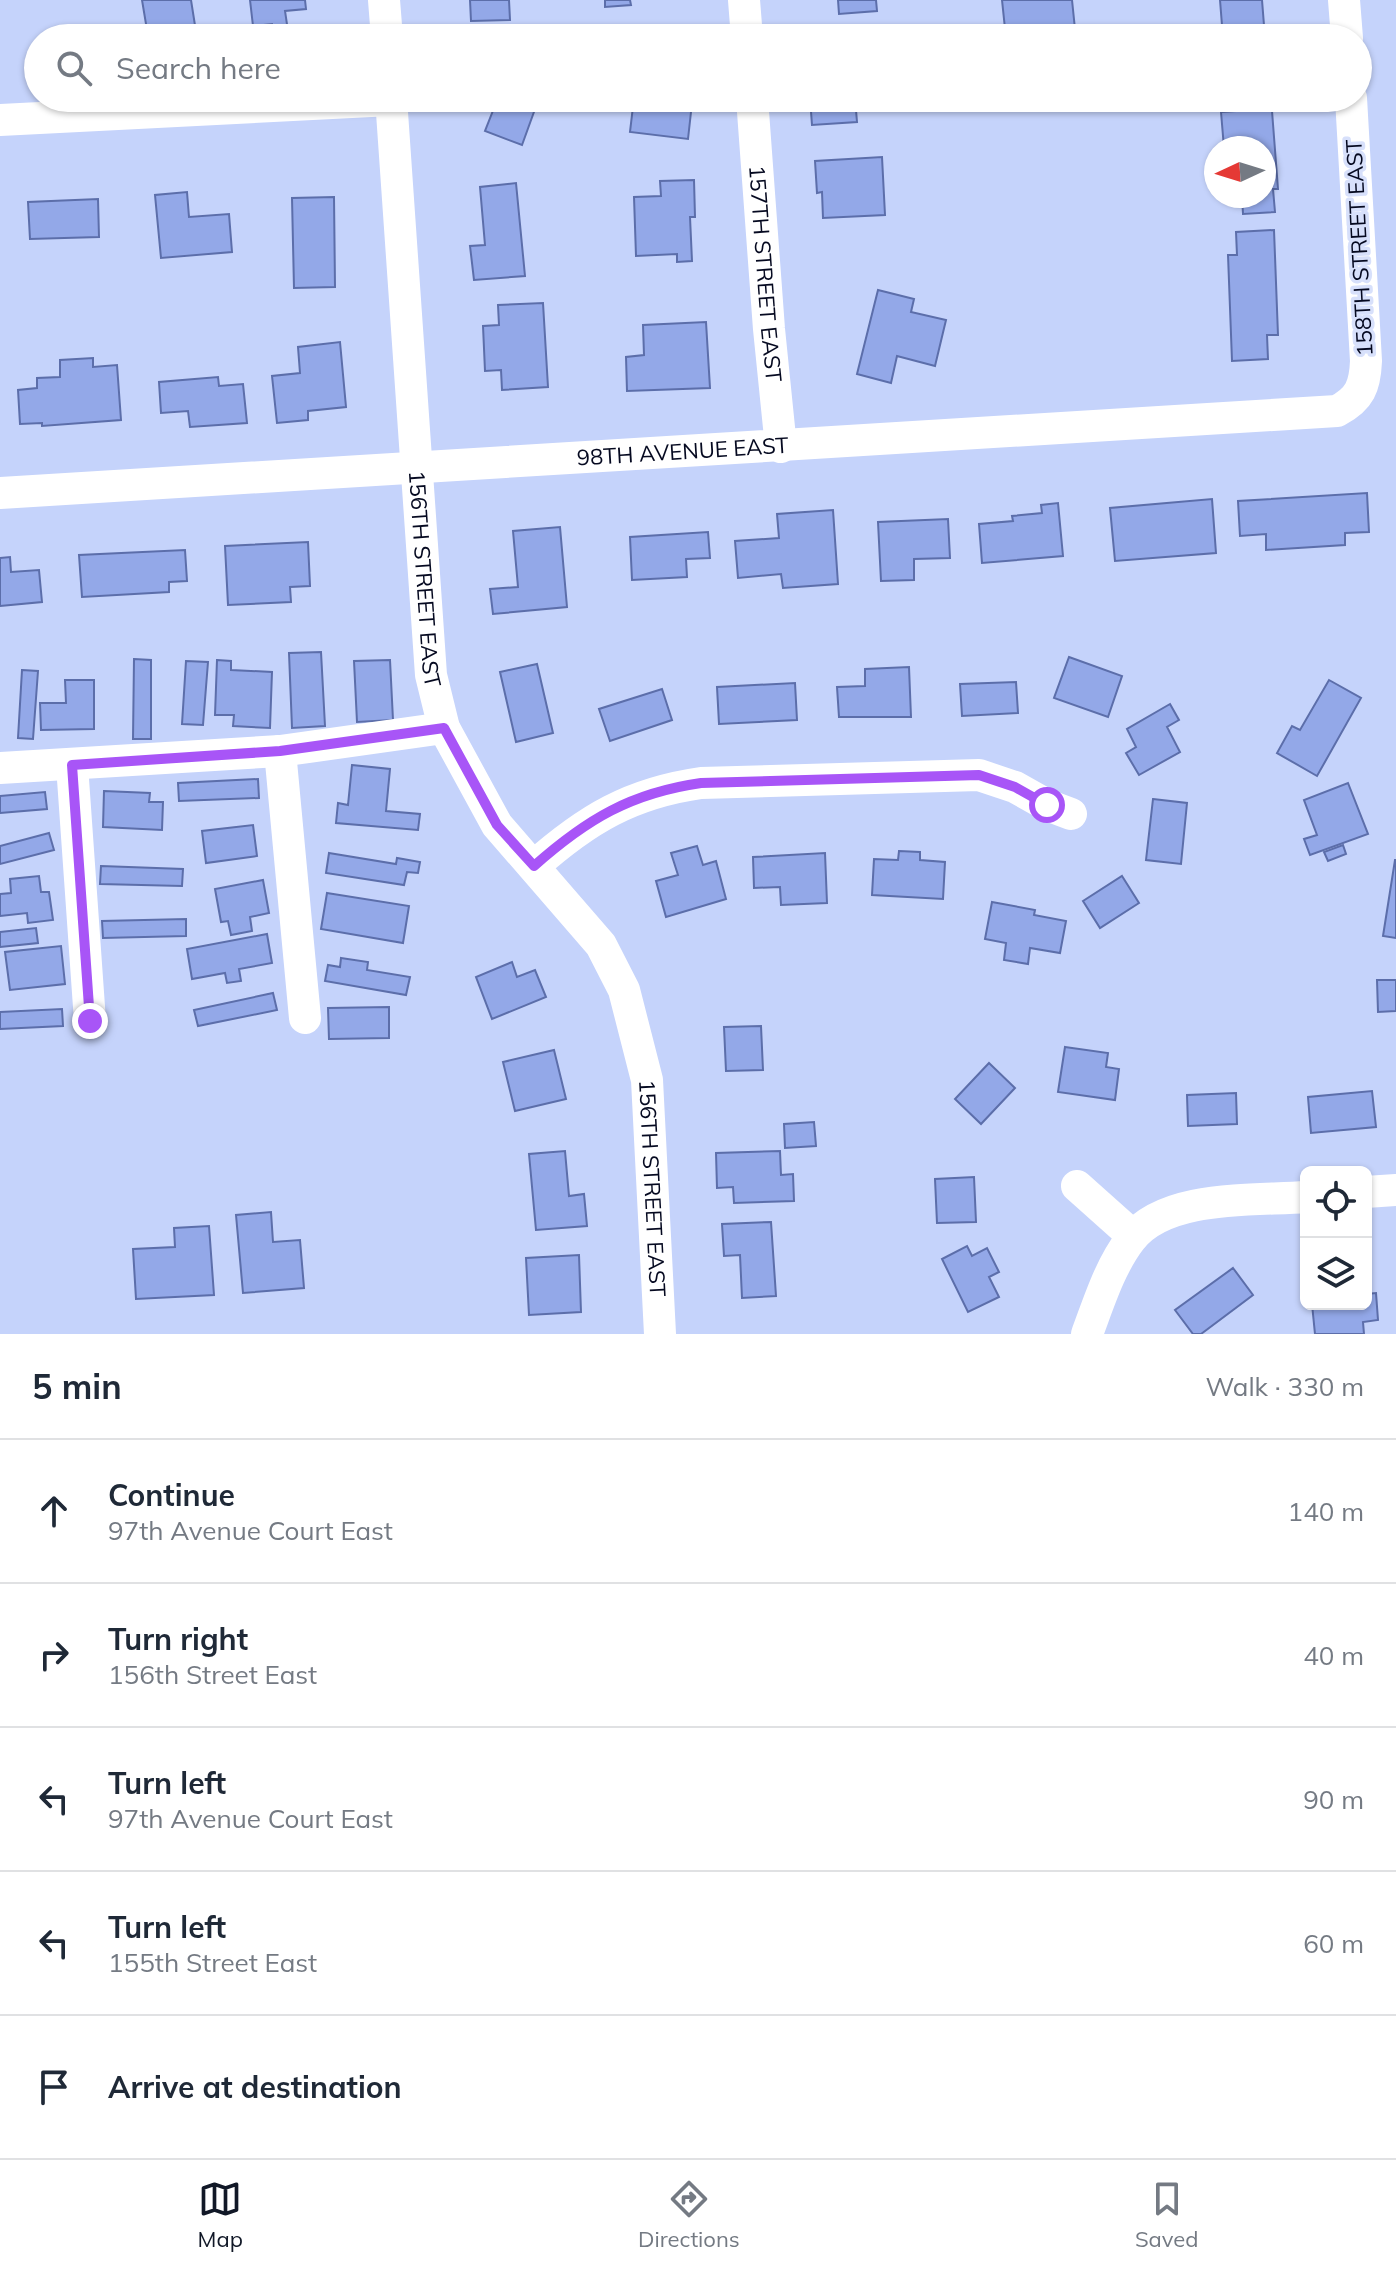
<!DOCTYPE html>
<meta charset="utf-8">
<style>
body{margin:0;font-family:Mulish,sans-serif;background:#f2f2f3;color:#1f2937}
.controls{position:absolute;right:24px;bottom:24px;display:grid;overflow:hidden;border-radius:12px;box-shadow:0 2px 6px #0004}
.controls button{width:72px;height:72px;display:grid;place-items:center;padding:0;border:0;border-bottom:2px solid #e0e1e3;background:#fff;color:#1f2937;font:40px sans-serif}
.compass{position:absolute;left:1204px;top:136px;width:72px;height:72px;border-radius:50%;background:#fff;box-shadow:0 2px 6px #0004;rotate:266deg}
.stop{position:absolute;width:24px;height:24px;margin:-18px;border:6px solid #a855f7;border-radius:50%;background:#fff}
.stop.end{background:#a855f7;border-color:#fff;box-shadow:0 2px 8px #0008}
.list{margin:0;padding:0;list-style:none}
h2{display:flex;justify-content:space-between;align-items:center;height:104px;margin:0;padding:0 32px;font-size:34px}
h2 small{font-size:26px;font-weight:400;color:#747a83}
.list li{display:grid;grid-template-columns:52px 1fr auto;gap:24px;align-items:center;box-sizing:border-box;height:144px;padding:0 32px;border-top:2px solid #e0e1e3}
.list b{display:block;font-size:30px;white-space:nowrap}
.list p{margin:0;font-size:26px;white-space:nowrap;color:#747a83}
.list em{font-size:26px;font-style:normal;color:#747a83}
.icon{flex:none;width:44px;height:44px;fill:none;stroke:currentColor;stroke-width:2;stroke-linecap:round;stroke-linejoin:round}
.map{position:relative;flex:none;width:1396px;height:1334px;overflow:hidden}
.search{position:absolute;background:#fff;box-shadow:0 2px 6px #0004;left:24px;right:24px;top:24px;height:88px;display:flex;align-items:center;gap:20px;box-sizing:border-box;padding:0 28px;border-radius:44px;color:#747a83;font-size:30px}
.sheet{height:824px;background:#fff}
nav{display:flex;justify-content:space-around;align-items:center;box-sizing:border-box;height:112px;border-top:2px solid #e0e1e3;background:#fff;font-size:22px;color:#747a83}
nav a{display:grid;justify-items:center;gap:4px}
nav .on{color:#111827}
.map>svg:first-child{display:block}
.building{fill:#93a8e8;stroke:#5c6eaa;stroke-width:2}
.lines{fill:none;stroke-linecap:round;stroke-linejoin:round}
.street{stroke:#fff;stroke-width:32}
.route{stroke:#a855f7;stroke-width:10}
.labels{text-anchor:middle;stroke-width:7;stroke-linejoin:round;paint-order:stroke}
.street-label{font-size:22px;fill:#050920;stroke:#d7e0fb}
</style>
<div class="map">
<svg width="1396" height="1334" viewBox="0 0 1396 1334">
<rect width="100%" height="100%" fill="#c5d3fb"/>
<g class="building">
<polygon points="142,0 191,0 197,38 148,36"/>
<polygon points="250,0 305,0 306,9 285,11 288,31 273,32 272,24 253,26"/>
<polygon points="470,0 509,0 510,20 471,21"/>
<polygon points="605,0 630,0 631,5 605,7"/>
<polygon points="838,0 876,0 877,11 839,14"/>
<polygon points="1002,0 1072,0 1075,29 1090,28 1091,38 1006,38"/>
<polygon points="1220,0 1262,0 1265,38 1223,38"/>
<polygon points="852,27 852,38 807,38 807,30"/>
<polygon points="498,98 539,98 522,145 485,131"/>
<polygon points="634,98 681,98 681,102 692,103 688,139 630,132"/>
<polygon points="810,98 855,98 857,122 812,125"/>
<polygon points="1234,98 1271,98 1278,189 1273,189 1275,212 1243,214 1242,196 1264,196 1264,148 1224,148 1221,112 1235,111"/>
<polygon points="882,157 885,215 823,218 822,192 817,193 815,161"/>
<polygon points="694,180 695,217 690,217 692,261 677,262 677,254 636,256 634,197 661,196 660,181"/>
<polygon points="516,183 525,276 474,280 470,246 485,245 480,187"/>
<polygon points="187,192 189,217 229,214 232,252 161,258 155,195"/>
<polygon points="334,197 335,287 294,288 292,198"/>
<polygon points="98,199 99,237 30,239 28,202"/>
<polygon points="1274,230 1278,335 1267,335 1268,359 1232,361 1228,255 1237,255 1236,232"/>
<polygon points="878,290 914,299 911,312 946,320 935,366 897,356 891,383 857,374"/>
<polygon points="543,303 548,387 502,390 501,370 485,371 483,326 499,325 498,305"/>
<polygon points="706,322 710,388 627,391 626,357 644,355 643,325"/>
<polygon points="340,342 346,407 308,411 308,420 277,423 272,376 300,373 298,347"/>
<polygon points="93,358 93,367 117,365 121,420 42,426 42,423 20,424 18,390 37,388 37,378 60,377 60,360"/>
<polygon points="218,377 219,386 243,384 247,423 190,427 188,411 161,413 159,382"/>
<polygon points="1367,493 1369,532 1345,533 1345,545 1266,550 1266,534 1240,536 1238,501"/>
<polygon points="1212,499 1216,553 1115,561 1110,508"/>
<polygon points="1058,503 1063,556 982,563 979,524 1013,521 1012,516 1042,513 1041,505"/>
<polygon points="833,510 838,584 783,588 781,574 738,578 735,541 779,538 777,514"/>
<polygon points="948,519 950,558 914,559 914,580 881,581 878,522"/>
<polygon points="560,527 567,607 493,614 490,589 518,587 513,531"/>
<polygon points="708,532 710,558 686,559 687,577 632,580 630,537"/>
<polygon points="308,542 310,586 290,587 291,602 228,605 225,546"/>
<polygon points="185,550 187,581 169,582 169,592 82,597 79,555"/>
<polygon points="10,557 11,572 39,570 42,602 0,606 0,558"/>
<polygon points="321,652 325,726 292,728 289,653"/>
<polygon points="1069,657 1122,676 1108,717 1054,698"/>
<polygon points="134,659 151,660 151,739 133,739"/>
<polygon points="217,660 231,661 231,670 272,672 270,728 233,726 234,715 215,715"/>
<polygon points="390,660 393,720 357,722 354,661"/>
<polygon points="186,661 208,662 203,725 182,724"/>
<polygon points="537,664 553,733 516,742 500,672"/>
<polygon points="909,667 911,717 839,717 837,687 865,686 865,669"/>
<polygon points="22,670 38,671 33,739 18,738"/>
<polygon points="65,680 94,680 94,729 41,730 40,703 66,703"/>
<polygon points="1329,680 1361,698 1317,776 1277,753 1292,726 1300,730"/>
<polygon points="1016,682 1018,713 962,716 960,684"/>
<polygon points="795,683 797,720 719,724 717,687"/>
<polygon points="662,689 672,720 610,741 599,709"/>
<polygon points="1170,704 1179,720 1167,727 1180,752 1139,775 1126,753 1136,747 1127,729"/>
<polygon points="352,765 390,769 386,811 420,814 418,830 336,823 338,803 348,805"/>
<polygon points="258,779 259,798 179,801 178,783"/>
<polygon points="1348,783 1368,834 1310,855 1304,839 1317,835 1304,800"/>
<polygon points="104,791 150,793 149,802 163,802 162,830 103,827"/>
<polygon points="45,792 47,809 0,813 0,796"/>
<polygon points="1153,799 1187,803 1181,864 1146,860"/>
<polygon points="253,825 257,856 206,863 202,831"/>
<polygon points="49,833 54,850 0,864 0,846"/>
<polygon points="1343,845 1346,854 1328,861 1324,852"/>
<polygon points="697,846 703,865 716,861 726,899 666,917 656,881 678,875 671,853"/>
<polygon points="899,851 920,852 920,860 945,862 943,899 872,895 874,859 898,860"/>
<polygon points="329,853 396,864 397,858 420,862 418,873 407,872 404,885 326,873"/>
<polygon points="825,853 827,903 781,905 780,887 754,888 753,857"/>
<polygon points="1395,860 1396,860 1396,938 1383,936"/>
<polygon points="101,866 183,869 182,886 100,884"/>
<polygon points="39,876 41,892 49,892 53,920 28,923 27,913 0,916 0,894 11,893 10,879"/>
<polygon points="1122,876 1139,903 1100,928 1083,901"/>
<polygon points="263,880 269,913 250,917 252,931 231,935 228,921 221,922 215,889"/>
<polygon points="327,893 409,906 403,943 321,929"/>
<polygon points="992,902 1035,910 1034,915 1066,921 1060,953 1030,948 1028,964 1004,960 1006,943 985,939"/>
<polygon points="186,919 186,936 103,938 102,921"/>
<polygon points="36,928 38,943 0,947 0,932"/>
<polygon points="267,934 272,963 239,969 241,981 227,983 225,973 192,979 187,949"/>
<polygon points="61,946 65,984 10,990 5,952"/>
<polygon points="341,958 368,962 367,970 410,977 406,995 325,981 328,965 340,967"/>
<polygon points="512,962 517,977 535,970 546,997 492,1019 476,977"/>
<polygon points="1377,980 1396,980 1396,1011 1378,1012"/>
<polygon points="273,993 277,1010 198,1026 194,1010"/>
<polygon points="389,1007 389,1038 329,1039 328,1008"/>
<polygon points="62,1009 63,1026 0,1029 0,1012"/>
<polygon points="761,1026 763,1070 726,1071 724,1027"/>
<polygon points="1065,1047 1108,1053 1106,1067 1119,1069 1115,1100 1058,1092"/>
<polygon points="554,1050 566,1099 515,1111 503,1062"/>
<polygon points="989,1063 1015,1088 981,1124 955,1099"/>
<polygon points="1372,1091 1376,1127 1311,1133 1308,1097"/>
<polygon points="1236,1093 1237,1124 1188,1126 1187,1095"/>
<polygon points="814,1122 816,1146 785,1148 784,1124"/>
<polygon points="565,1151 569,1196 584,1194 587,1226 536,1230 529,1154"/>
<polygon points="780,1151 781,1175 793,1174 794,1201 734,1203 733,1187 717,1188 716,1153"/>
<polygon points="974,1177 976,1222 937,1223 935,1179"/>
<polygon points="271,1212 273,1242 300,1240 304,1288 243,1293 236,1215"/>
<polygon points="771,1222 776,1296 742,1298 740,1255 724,1256 722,1224"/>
<polygon points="209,1226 214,1295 136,1299 133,1249 175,1247 174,1228"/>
<polygon points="967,1246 972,1256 987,1248 999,1272 989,1277 999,1297 968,1312 942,1259"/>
<polygon points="579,1255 581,1312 529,1315 526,1258"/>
<polygon points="1233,1268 1253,1295 1201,1334 1193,1334 1175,1310"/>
<polygon points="1376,1293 1378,1320 1363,1322 1364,1334 1315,1334 1312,1304 1366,1304 1366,1294"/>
</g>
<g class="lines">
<g class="street">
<polyline points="384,0 387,38"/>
<polyline points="744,0 747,38"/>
<polyline points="1344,0 1347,38"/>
<path id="s1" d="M 391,98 L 431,675 L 444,728 L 497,825 L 601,945 L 624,990 L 647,1080 L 660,1334"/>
<path id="s2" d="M 752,98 L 769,329 L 781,447"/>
<polyline points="0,120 391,100"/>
<path id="s3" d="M 0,493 L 1337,411 C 1360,399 1365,386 1366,361 L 1351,98"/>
<polyline points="280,751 305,1018"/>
<polyline points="72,765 90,1021"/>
<polyline points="0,768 280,751 444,728"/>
<path d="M 534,866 C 587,819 631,793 701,783 L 979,775 L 1015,787 L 1047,805 L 1071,814"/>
<polyline points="1077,1186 1133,1236"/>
<polyline points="1366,1192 1396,1190"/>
<path d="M 1087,1334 C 1099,1302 1110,1266 1131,1239 C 1166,1194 1254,1201 1306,1197"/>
</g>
</g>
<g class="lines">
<path class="route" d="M 90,1021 L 72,765 L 280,751 L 444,728 L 497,825 L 534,866 C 587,819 631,793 701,783 L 979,775 L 1015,787 L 1047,805"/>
</g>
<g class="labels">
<g class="street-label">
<text transform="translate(1359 248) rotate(-93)" y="8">158TH STREET EAST</text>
<text dy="8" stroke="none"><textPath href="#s2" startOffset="176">157TH STREET EAST</textPath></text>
<text dy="8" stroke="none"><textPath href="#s3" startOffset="684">98TH AVENUE EAST</textPath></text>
<text dy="8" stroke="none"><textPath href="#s1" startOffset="482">156TH STREET EAST</textPath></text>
<text dy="8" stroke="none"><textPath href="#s1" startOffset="1154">156TH STREET EAST</textPath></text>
</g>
</g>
</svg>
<div class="controls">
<button><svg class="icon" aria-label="locate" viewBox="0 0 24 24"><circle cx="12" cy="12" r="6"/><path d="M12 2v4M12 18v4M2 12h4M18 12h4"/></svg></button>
<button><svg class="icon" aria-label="layers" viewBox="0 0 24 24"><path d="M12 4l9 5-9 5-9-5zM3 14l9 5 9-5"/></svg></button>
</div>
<svg class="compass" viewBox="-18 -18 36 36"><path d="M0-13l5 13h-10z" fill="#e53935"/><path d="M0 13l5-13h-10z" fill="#747a83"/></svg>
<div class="stop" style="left:1047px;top:805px"></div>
<div class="stop end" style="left:90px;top:1021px"></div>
<div class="search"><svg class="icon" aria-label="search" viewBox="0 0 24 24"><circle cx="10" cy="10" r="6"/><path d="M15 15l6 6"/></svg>Search here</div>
</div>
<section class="sheet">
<h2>5 min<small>Walk · 330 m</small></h2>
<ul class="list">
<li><svg class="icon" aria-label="ahead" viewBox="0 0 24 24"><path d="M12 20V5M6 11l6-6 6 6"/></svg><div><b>Continue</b><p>97th Avenue Court East</p></div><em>140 m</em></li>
<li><svg class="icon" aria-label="right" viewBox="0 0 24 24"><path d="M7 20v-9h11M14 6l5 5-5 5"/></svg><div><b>Turn right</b><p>156th Street East</p></div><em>40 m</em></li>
<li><svg class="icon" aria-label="left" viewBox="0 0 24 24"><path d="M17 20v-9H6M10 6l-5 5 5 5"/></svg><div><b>Turn left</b><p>97th Avenue Court East</p></div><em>90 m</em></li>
<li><svg class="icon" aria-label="left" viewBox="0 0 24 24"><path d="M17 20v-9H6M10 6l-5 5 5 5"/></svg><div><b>Turn left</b><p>155th Street East</p></div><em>60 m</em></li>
<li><svg class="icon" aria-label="arrive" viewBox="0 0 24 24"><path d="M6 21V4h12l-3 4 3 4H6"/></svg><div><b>Arrive at destination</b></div></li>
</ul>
</section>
<nav>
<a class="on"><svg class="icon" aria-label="map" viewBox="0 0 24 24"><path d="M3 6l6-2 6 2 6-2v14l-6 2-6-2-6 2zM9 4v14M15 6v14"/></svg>Map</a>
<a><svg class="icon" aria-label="directions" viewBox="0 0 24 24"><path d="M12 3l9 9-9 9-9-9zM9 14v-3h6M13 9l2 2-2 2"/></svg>Directions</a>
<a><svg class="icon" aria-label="saved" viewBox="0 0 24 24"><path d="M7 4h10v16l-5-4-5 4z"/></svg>Saved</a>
</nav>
